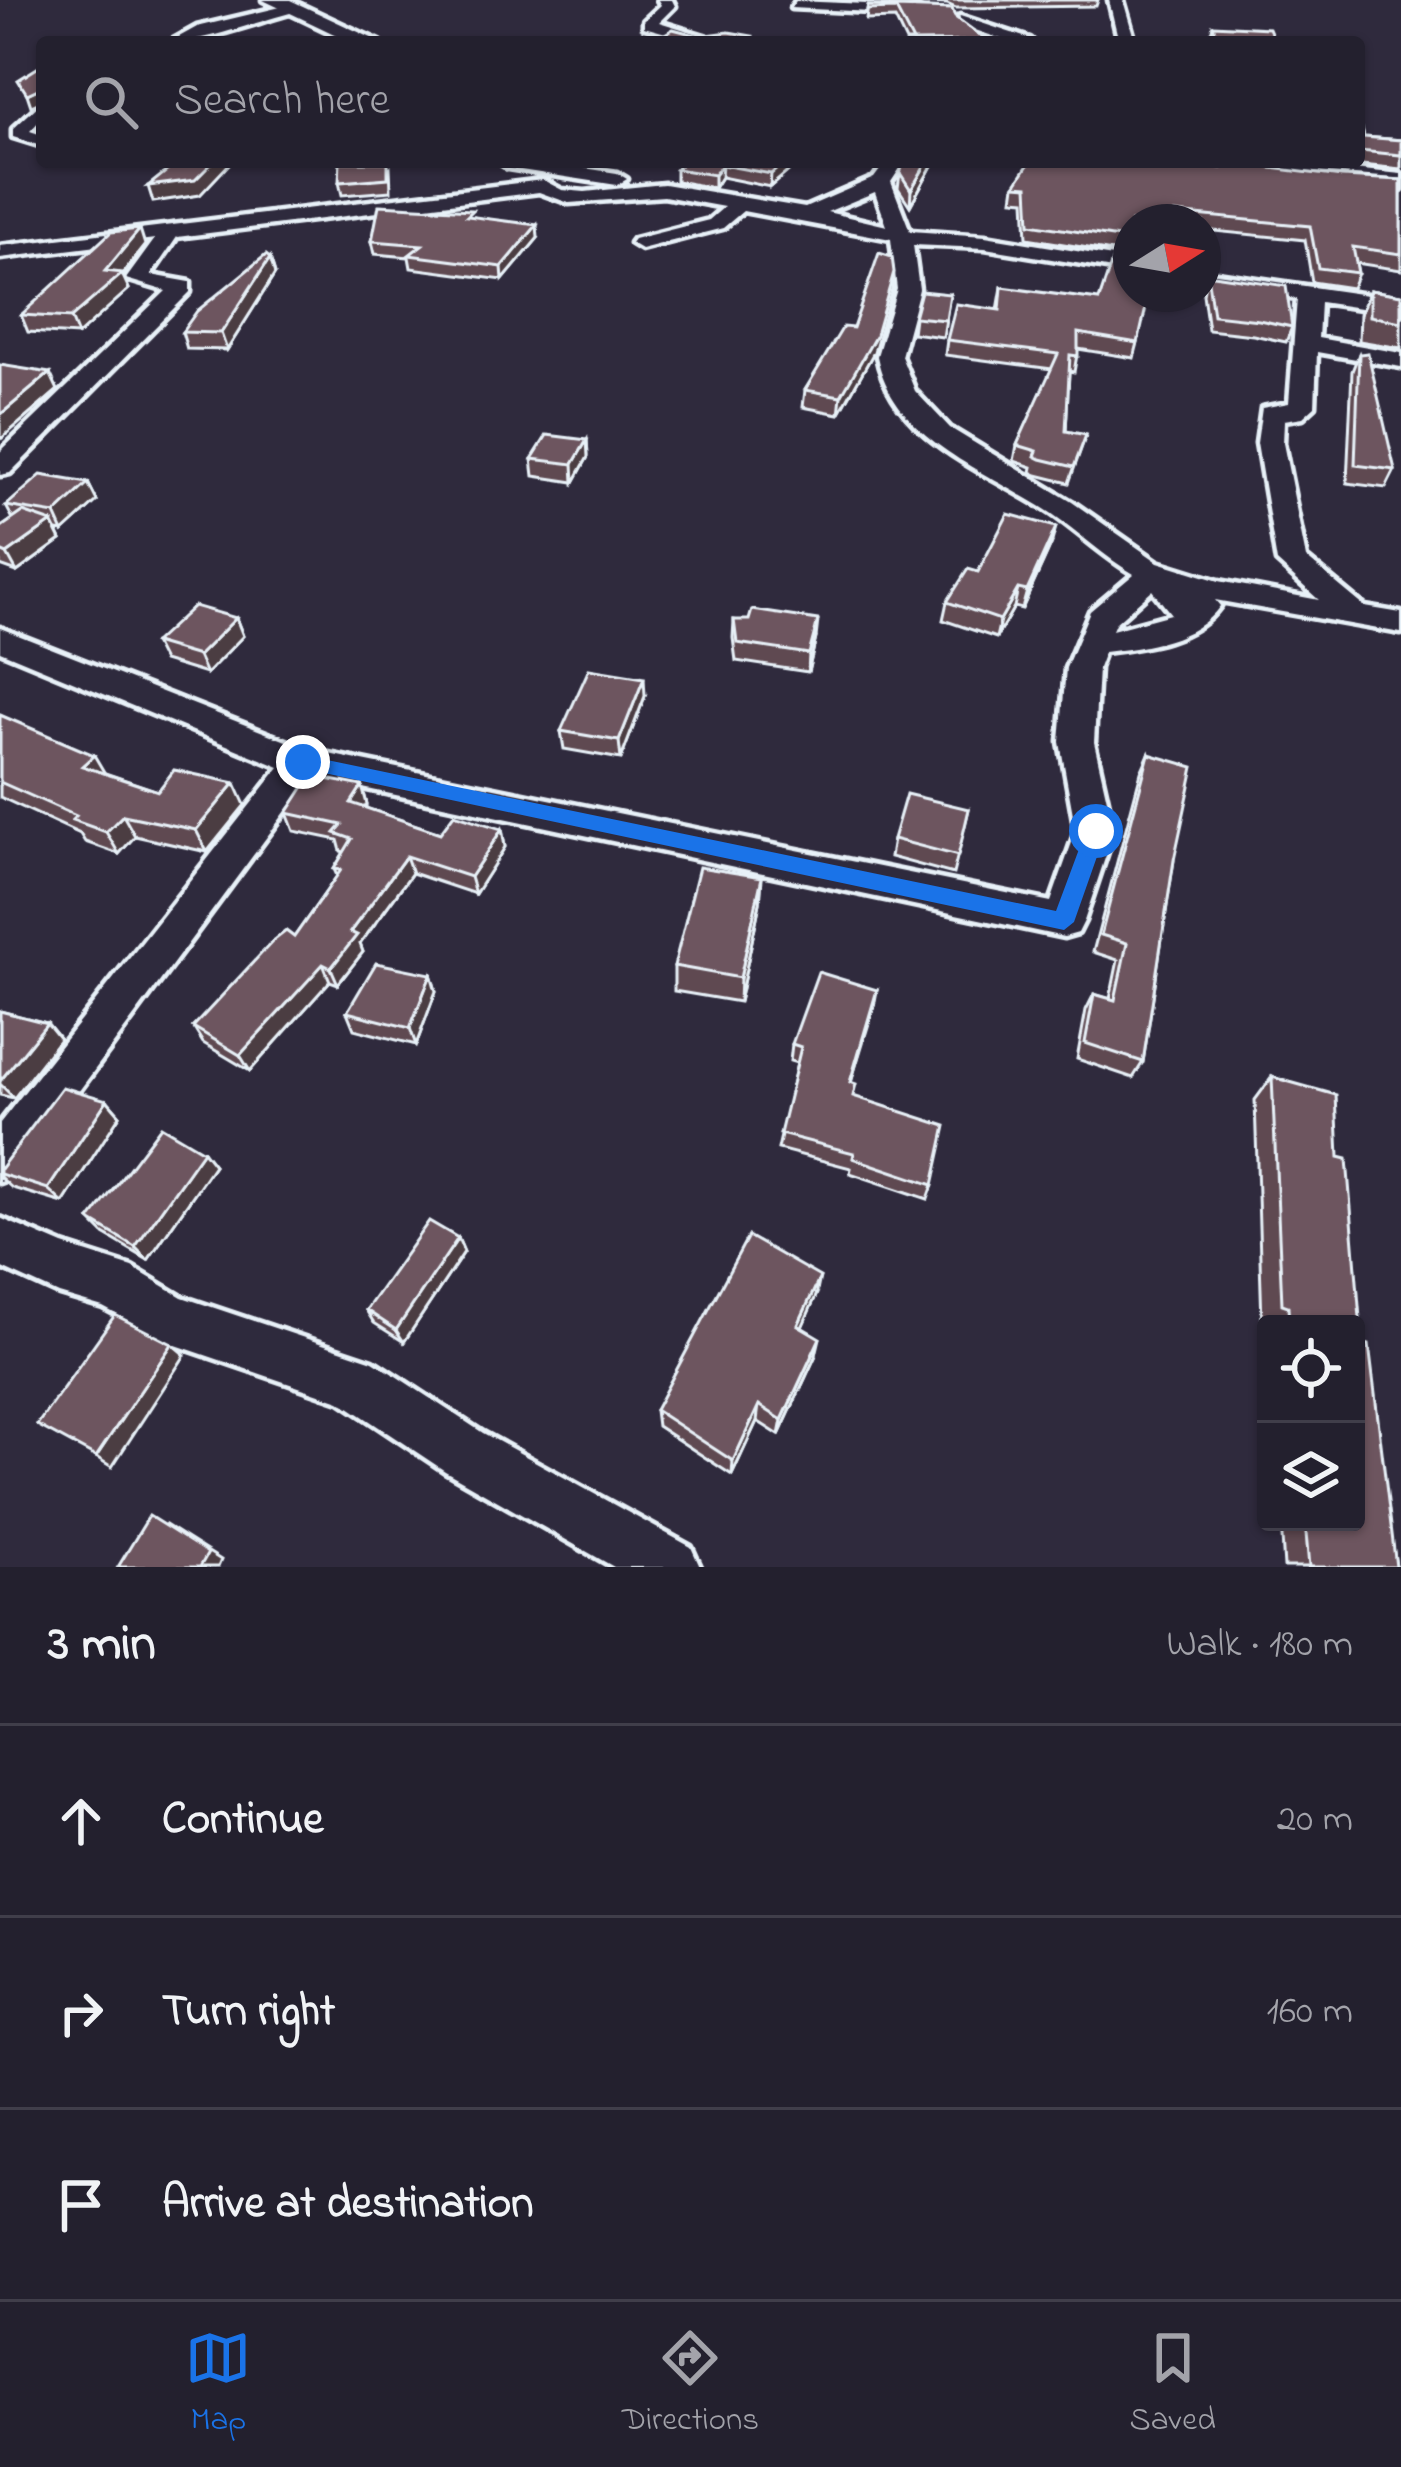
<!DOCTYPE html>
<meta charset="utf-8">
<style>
body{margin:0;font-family:"Indie Flower",sans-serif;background:#2f2d3a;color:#f1f3f6}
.controls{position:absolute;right:36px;bottom:36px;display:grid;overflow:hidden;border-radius:12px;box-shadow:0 3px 9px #0004}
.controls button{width:108px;height:108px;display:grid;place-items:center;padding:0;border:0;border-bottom:3px solid #403e4a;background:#23202e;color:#f1f3f6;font:60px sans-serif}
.compass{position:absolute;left:1113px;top:204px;width:108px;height:108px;border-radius:50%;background:#23202e;box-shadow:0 3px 9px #0004;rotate:79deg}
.stop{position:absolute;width:36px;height:36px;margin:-27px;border:9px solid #1a73e8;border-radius:50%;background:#fff}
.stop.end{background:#1a73e8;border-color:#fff;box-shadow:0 3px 12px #0008}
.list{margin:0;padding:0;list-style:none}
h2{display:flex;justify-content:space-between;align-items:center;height:156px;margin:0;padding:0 48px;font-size:51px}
h2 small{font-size:39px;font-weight:400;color:#a3a3aa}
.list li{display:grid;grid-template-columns:78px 1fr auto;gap:36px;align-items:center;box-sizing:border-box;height:192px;padding:0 48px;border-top:3px solid #403e4a}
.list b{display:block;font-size:45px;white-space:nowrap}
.list em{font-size:39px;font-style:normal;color:#a3a3aa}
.icon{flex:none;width:66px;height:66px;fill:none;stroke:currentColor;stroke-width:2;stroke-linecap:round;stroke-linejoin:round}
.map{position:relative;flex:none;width:1401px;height:1567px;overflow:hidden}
.search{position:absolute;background:#23202e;box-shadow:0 3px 9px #0004;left:36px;right:36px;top:36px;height:132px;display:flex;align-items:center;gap:30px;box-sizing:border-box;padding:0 42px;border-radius:12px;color:#a3a3aa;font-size:45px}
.sheet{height:732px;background:#23202e}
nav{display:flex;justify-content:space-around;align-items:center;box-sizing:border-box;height:168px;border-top:3px solid #403e4a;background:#23202e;font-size:33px;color:#a3a3aa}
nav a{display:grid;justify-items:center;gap:6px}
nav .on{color:#1a73e8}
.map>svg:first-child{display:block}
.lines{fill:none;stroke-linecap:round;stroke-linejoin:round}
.minor-casing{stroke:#e8f1f8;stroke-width:9}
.secondary-casing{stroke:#e8f1f8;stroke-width:9}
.minor{fill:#2f2a3d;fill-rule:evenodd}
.secondary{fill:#2f2a3d;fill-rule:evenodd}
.wall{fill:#5e4951;stroke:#e8f1f8;stroke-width:3}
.shaded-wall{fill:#4c3c42;stroke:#e8f1f8;stroke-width:3}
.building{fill:#6d555e;stroke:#e8f1f8;stroke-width:3}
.route{fill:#1a73e8}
</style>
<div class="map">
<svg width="1401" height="1567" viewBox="0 0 1401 1567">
<rect width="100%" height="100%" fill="#2f2a3d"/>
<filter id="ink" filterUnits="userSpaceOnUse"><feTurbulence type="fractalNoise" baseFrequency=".00833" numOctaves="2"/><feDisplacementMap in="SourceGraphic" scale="24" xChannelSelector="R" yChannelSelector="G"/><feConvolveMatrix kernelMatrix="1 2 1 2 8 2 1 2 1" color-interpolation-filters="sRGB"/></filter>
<g filter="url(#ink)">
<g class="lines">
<defs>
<g id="minor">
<polygon points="658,0 672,0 675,6 659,22 724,42 699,42 644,27 644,21 661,5"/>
<polygon points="1109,0 1123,0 1135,42 1119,42"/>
<polygon points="796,1 913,6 920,10 913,14 791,8"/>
<path d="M 289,5 L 294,12 C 259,21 203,42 170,42 L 197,27 Z"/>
<polygon points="960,16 1030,39 1033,42 1010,42 955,23"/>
<polygon points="42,102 42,118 30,131 42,135 42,146 13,137 13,129"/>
<polygon points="499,162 544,162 617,173 627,179 617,185 508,168"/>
<path d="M 886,162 L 904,162 L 891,182 L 910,231 L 985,236 L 1131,260 L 1131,272 L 985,248 L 913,245 L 919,289 L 901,356 L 915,391 L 950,428 L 1072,502 L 1158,562 L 1219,581 L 1319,600 L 1277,562 L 1257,443 L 1262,408 L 1289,403 L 1297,299 L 1203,285 L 1203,271 L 1401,300 L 1401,314 L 1320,302 L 1318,338 L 1401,353 L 1401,367 L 1317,352 L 1315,406 L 1303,417 L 1284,420 L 1283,443 L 1306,558 L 1365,607 L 1401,613 L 1401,633 L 1215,600 L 1220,606 C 1195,641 1145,647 1104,652 L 1098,668 L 1094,742 L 1114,831 L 1084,921 L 1078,933 L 1064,937 L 311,777 L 16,1176 L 0,1182 L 0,1123 L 280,767 L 0,651 L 0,628 L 309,750 L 1051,902 L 1076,831 L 1060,742 L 1066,668 L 1090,611 L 1134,574 C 1104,557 1079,532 1051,513 C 987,471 894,441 877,356 L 897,289 L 891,239 L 743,211 L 723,228 L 641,249 L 631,243 L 634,239 L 709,220 L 724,207 L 664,196 L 569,203 L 539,192 L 177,237 L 151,275 L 190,282 L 190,292 L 10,473 L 0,475 L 0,452 L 166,291 L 126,279 L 155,239 L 0,258 L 0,246 L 543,180 L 562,190 L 585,192 L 664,184 L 805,208 L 874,178 ZM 875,192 L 887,226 L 827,212 ZM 1152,590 L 1171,614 L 1112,630 L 1115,623 Z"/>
<polygon points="0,1218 63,1245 132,1267 182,1297 373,1361 483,1433 691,1547 700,1567 614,1567 445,1471 340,1401 170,1343 103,1307 59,1294 0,1267"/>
</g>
<g id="secondary">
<polygon points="263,0 290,0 380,42 351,42"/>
<polygon points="1195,162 1285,162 1401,174 1401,190 1208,170"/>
</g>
</defs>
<use href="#minor" class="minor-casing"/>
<use href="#secondary" class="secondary-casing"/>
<use href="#minor" class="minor"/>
<use href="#secondary" class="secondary"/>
</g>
<g class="wall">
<polygon points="872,0 1098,0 1096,6 956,8 947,4"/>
<polygon points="868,6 952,9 955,17 988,42 906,42 895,19 866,20"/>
<polygon points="1213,25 1275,42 1212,42 1210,36"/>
<polygon points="1359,123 1364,137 1401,140 1401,169 1332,162 1359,162"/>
<polygon points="683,162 798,162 770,187 721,177 714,188 676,181 676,169"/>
<polygon points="837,162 882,162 875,169"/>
<polygon points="934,162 910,206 898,188 900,173"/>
<polygon points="1175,163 1401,180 1401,270 1356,263 1358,273 1352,288 1312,282 1305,240 1203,230 1203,222 1131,222 1131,255 1027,238 1025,200 1013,199 1015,185"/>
<polygon points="390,167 391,191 342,195 339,182"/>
<polygon points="474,217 538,238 503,280 411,268 409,257 375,254 372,241"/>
<polygon points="145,245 123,273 129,289 78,335 28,332 21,315"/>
<polygon points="270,258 275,274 227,350 187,349 182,332"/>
<polygon points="1207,274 1292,327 1286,342 1253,335 1208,330 1203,294"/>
<polygon points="1002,287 1138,343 1134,358 1078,349 1074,372 1069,371 1066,431 1086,435 1069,483 1037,475 1031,472 1032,467 1014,461 1017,445 1052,369 945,355 947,340 998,310"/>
<polygon points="892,289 874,352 839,414 803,407 805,390 853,328"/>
<polygon points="1370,290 1401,295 1401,348 1359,341 1360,314"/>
<polygon points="950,294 943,337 912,333 914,317"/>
<polygon points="1359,354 1395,470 1386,488 1347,483 1352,371"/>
<polygon points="587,440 588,457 574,482 534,476 532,459"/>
<polygon points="88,483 97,501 63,532 57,531 61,540 17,572 0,566 0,528 13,519 6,506"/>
<polygon points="1051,545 1022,609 1014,607 996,638 943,620 947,602"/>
<polygon points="236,618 243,636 206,674 163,661 154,643"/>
<polygon points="734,620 816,638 808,672 736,661 733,638"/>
<polygon points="645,696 621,759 564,749 561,731"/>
<polygon points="0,715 105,773 158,791 245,805 207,852 135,836 119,854 85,842 80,834 0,797"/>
<polygon points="1149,754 1174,860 1143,1062 1133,1078 1077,1059 1086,1010 1094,994 1110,999 1118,960 1093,952 1141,772"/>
<polygon points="362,786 367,804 365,808 440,833 502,829 505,847 475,894 412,873 360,944 363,952 338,984 330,981 250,1071 203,1043 193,1027 294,937 337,876 334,869 344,852 341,851 338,840 294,831 287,813"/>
<polygon points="969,809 953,874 890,857 893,839"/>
<polygon points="762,877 760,903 739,1002 674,991 674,966"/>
<polygon points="431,974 436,991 416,1045 354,1029 347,1012"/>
<polygon points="877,990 851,1083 853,1096 933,1185 928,1199 850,1173 851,1168 778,1149 797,1063 790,1061 792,1044"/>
<polygon points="0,1011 47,1023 60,1039 14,1098 0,1095"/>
<polygon points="1272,1077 1339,1157 1362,1343 1396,1567 1284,1567 1281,1522 1356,1522 1356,1324 1268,1324 1262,1322 1255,1100"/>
<polygon points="107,1100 120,1115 63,1203 12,1188 0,1177 0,1169"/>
<polygon points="203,1151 214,1165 148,1260 104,1234 90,1220"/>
<polygon points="458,1238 464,1252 404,1342 374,1323 366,1310"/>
<polygon points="816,1296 802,1327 816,1355 779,1435 757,1421 732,1475 657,1426 655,1410"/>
</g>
<g class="shaded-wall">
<polygon points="42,87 42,101 31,106 27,94"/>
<polygon points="213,162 231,162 200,195 153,202 148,186"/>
<polygon points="785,162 798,163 770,187 771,174"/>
<polygon points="927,162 934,162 910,206 911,190"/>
<polygon points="722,165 721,177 714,188 714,175"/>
<polygon points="537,225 538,238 503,280 502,267"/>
<polygon points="140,229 145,245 122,274 129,289 78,335 71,318 105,271"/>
<polygon points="270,258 275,274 227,350 221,333"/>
<polygon points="894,272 892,289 874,352 839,414 841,396"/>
<polygon points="50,373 58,390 0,440 0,415"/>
<polygon points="587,440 588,457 574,482 573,464"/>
<polygon points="88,483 97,501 63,532 55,514"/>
<polygon points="52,522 61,540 17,572 7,554"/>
<polygon points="1056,527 1051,545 1022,609 1027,591"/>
<polygon points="1018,589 1014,607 996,638 1000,620"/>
<polygon points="236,618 243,636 206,674 198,656"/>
<polygon points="818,620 816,638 808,672 809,654"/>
<polygon points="644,678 645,696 621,759 619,741"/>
<polygon points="94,755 107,777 82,766"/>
<polygon points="235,783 245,805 207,852 196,830"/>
<polygon points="362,786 367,804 357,821 351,803"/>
<polygon points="123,815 135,836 119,854 106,832"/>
<polygon points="502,829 505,847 475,894 470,877"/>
<polygon points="406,856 412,873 360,944 363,952 338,984 331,968 350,932"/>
<polygon points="762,877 760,903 739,1002 740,978"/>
<polygon points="323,964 330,981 250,1071 240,1055"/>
<polygon points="431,974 436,991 416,1045 410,1028"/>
<polygon points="877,990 874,1007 846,1098 850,1082"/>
<polygon points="47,1023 60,1039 14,1098 0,1084 0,1081"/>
<polygon points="107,1100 120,1115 63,1203 48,1189"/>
<polygon points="203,1151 214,1165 148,1260 135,1247"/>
<polygon points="458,1238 464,1252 404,1342 396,1330"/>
<polygon points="820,1277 816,1296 795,1343 798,1325"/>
<polygon points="820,1338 816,1355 779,1435 782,1420"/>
<polygon points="172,1344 185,1355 112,1467 96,1457"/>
<polygon points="759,1405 757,1421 732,1475 733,1461"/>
<polygon points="164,1524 221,1560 218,1567 200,1567"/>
</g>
<g class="building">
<polygon points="868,6 952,9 955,17 988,41 913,42 896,9 867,10"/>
<polygon points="1213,25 1269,28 1275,42 1219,42"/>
<polygon points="673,29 699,36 729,32 752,36 746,42 651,42"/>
<polygon points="1155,39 1191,42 1155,42"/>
<polygon points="42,65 42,87 27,94 18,80"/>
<polygon points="1359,123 1361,124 1364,137 1401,140 1401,155 1359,151"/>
<polygon points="178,162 213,162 195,180 148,186"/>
<polygon points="340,162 388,162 388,178 339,182"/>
<polygon points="683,162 785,162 771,174 722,165 714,175 676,169"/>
<polygon points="904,162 927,162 911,190 900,173"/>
<polygon points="1030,162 1175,162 1222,168 1224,162 1342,177 1401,180 1401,254 1353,247 1358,273 1318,268 1310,226 1175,213 1178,222 1131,222 1131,240 1030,224 1028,186 1015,185"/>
<polygon points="379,205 473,210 467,216 537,225 502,267 409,255 422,245 372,241"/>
<polygon points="140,229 105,271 123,273 71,318 21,315 111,232"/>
<polygon points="879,253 892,257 894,272 876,335 841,396 805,390 843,327 853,328"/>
<polygon points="266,255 270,258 221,333 182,332 197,311"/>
<polygon points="1113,258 1131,261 1131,294 1149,294 1138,343 1078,333 1078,356 1070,355 1066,431 1086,435 1074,467 1041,459 1035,456 1037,451 1017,445 1058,354 947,340 956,304 1000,310 1002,287 1099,300"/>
<polygon points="1207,274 1286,286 1292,327 1259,320 1213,315"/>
<polygon points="1370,290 1401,295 1401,322 1370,316"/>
<polygon points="921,291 950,294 946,320 914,317"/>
<polygon points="1368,353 1395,470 1355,465 1359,354"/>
<polygon points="0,365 50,373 0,415"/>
<polygon points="547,435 587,440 573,464 532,459"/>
<polygon points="41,475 88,483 55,514 6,506"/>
<polygon points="23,512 52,522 7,554 0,551 0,528"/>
<polygon points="1008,514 1056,527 1027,591 1018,589 1000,620 947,602 968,569 978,572"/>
<polygon points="194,606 236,618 198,656 154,643"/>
<polygon points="752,610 818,620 809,654 737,643 734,620 749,620"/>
<polygon points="589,669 644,678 619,741 561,731"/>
<polygon points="0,715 94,755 82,766 158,791 174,770 235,783 196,830 123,815 106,832 72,820 76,816 0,782"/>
<polygon points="1149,754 1194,767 1174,860 1143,1062 1085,1043 1094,994 1115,1000 1127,943 1101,935"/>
<polygon points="311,776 362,786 351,803 440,833 454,814 502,829 470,877 406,856 350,932 357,935 331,968 323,964 240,1055 193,1027 273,941 286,931 294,937 341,870 334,869 352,839 335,833 342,825 287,813"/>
<polygon points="906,794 969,809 958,856 893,839"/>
<polygon points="699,867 762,877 740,978 674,966"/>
<polygon points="376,963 431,974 410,1028 347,1012"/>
<polygon points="818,972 877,990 850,1082 856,1084 853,1096 946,1126 933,1185 853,1158 854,1153 780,1134 801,1047 792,1044"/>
<polygon points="0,1011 47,1023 0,1081"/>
<polygon points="1272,1077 1336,1095 1339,1157 1347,1159 1362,1343 1369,1345 1396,1567 1309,1567 1305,1522 1356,1522 1356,1324 1289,1324 1288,1306 1282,1304"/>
<polygon points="62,1087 107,1100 48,1189 0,1174 0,1169"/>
<polygon points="161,1126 203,1151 135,1247 90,1220"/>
<polygon points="429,1221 458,1238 396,1330 366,1310"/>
<polygon points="748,1236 820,1277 798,1325 820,1338 782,1420 759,1405 733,1461 655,1410"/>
<polygon points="115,1315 172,1344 96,1457 37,1425"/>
<polygon points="149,1516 208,1553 200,1567 118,1567"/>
</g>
</g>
<polygon class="route" points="303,755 1056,911 1088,825 1096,823 1106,831 1074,922 1064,930 296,767 293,762"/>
</svg>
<div class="controls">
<button><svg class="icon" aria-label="locate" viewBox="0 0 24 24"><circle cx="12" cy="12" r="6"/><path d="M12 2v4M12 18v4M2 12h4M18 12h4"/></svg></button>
<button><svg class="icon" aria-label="layers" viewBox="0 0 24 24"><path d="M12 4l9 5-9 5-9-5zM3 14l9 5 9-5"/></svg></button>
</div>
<svg class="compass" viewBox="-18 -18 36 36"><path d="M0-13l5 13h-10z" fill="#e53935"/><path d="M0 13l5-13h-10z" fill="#a3a3aa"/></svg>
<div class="stop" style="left:1096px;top:831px"></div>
<div class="stop end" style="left:303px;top:762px"></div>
<div class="search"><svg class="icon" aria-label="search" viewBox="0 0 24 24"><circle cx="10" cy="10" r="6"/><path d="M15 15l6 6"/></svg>Search here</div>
</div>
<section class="sheet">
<h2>3 min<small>Walk · 180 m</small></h2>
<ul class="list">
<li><svg class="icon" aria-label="ahead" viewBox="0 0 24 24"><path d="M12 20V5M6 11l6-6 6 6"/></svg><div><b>Continue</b></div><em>20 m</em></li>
<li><svg class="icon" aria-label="right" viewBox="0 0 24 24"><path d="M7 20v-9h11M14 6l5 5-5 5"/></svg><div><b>Turn right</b></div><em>160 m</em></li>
<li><svg class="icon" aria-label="arrive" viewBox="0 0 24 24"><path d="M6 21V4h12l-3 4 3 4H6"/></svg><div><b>Arrive at destination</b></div></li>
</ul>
</section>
<nav>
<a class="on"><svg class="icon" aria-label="map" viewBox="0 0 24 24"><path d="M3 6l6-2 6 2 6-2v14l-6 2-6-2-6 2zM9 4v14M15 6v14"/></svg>Map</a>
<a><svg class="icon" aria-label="directions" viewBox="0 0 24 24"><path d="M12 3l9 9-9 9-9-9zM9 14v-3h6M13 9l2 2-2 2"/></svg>Directions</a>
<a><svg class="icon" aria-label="saved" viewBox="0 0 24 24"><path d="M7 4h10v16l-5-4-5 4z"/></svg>Saved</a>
</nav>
